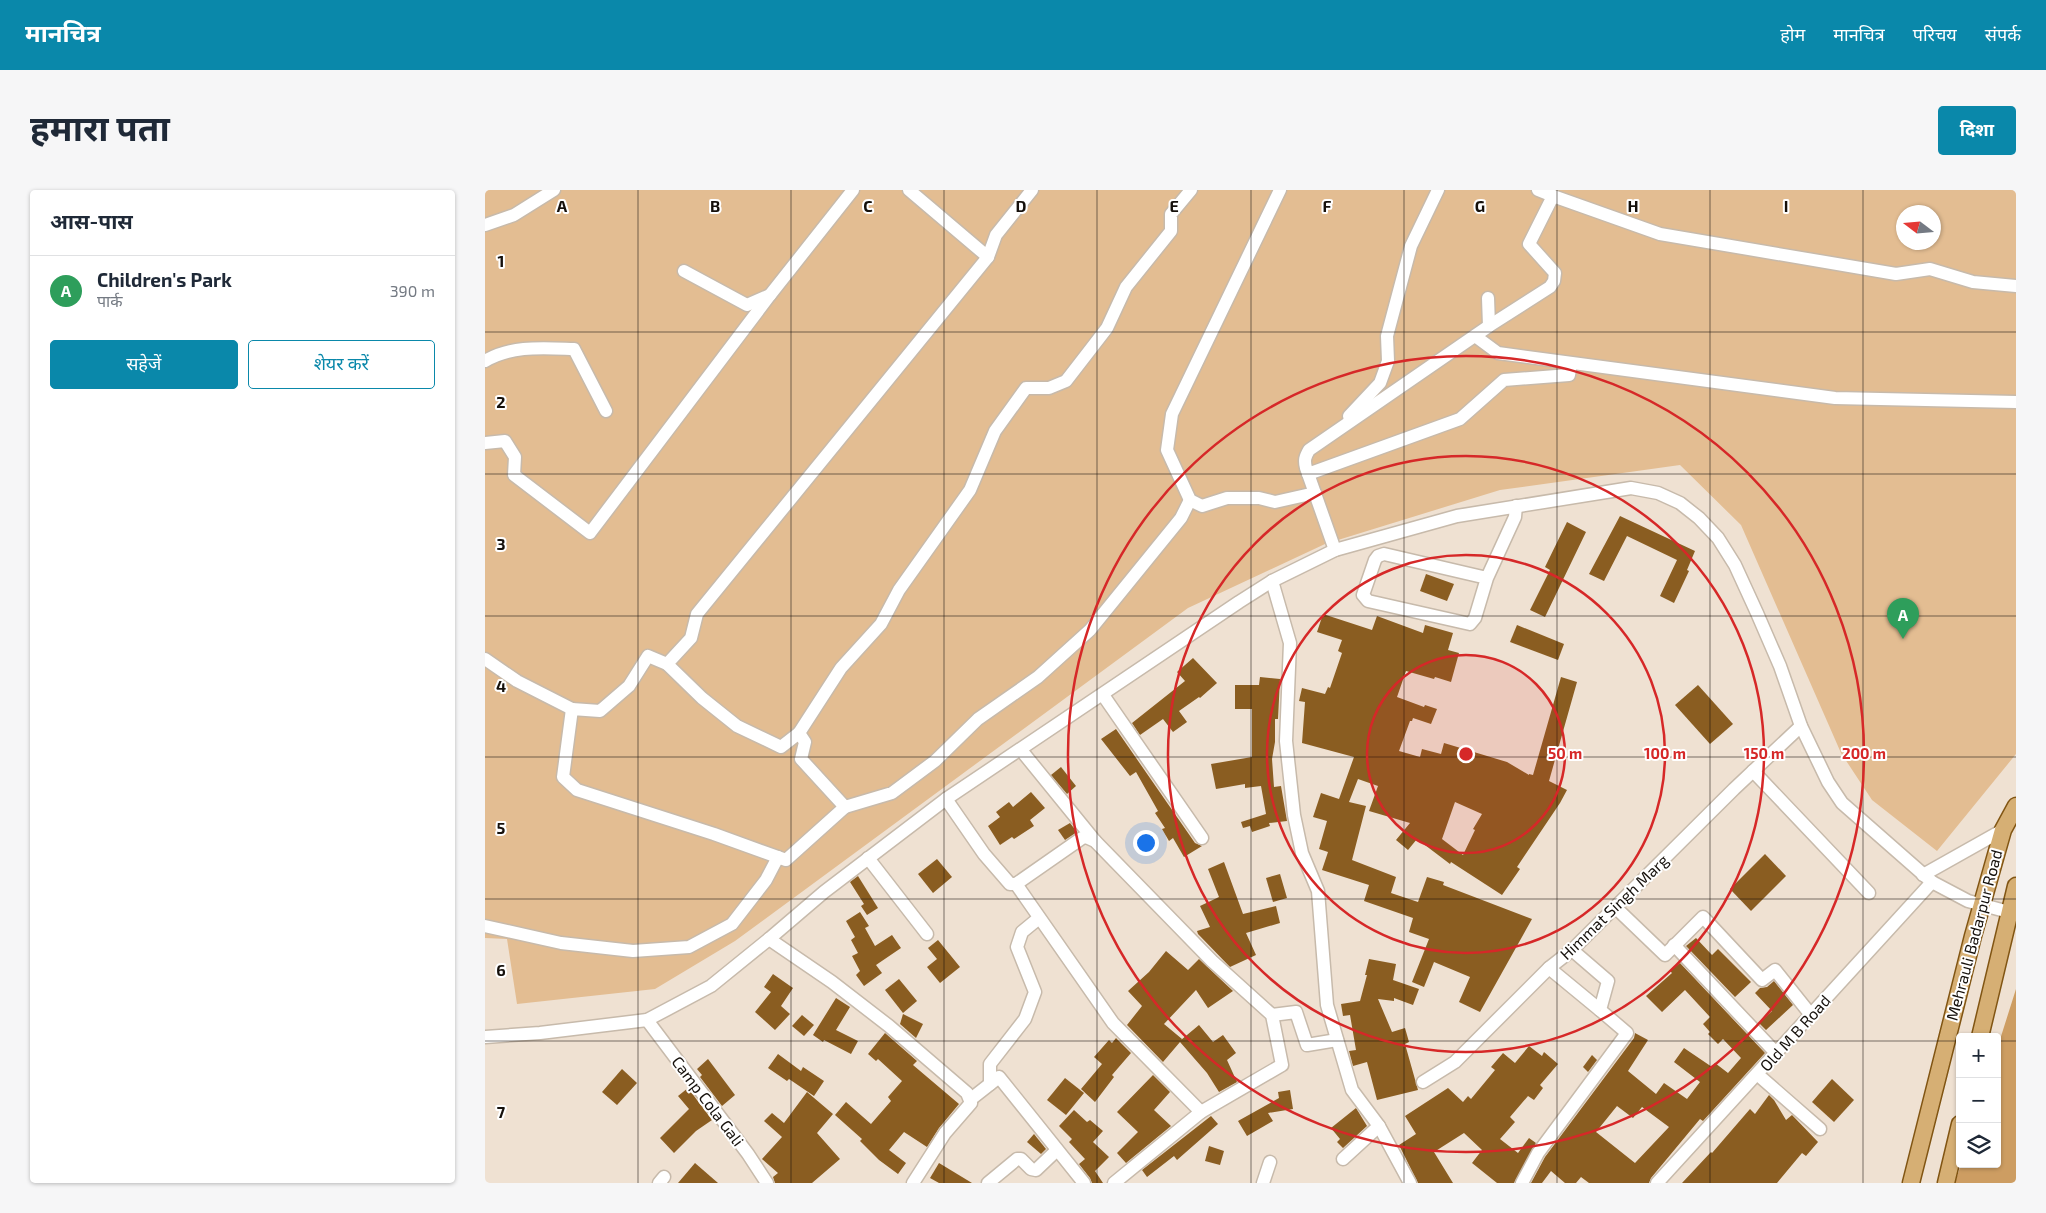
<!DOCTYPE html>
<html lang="hi">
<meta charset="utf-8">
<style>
body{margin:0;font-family:"Exo 2","Noto Sans Devanagari",sans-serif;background:#f6f6f7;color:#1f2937}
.controls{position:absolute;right:15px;bottom:15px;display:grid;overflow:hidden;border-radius:5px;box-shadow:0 1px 4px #0004}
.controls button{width:45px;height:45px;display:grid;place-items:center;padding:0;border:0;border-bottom:1px solid #e0e1e3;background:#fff;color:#1f2937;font:25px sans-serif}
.compass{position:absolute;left:1411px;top:15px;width:45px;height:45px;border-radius:50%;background:#fff;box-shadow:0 1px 4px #0004;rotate:286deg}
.you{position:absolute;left:660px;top:652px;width:18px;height:18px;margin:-12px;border:4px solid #fff;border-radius:50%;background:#1a73e8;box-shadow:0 0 0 8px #1a73e833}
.badge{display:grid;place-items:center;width:32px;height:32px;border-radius:50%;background:#0a88aa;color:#fff;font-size:16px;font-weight:700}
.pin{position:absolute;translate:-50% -41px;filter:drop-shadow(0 1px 2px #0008)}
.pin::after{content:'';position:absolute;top:26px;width:18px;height:15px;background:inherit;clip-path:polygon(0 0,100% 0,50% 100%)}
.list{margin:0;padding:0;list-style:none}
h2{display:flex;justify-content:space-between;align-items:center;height:65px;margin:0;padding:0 20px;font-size:21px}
h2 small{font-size:16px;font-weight:400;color:#747a83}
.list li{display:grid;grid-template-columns:32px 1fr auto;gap:15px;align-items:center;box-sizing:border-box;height:70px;padding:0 20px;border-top:1px solid #e0e1e3}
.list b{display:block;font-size:19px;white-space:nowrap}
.list p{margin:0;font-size:16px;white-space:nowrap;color:#747a83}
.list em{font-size:16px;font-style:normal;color:#747a83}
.actions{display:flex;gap:10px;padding:15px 20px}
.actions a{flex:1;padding:11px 0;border:1px solid #0a88aa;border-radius:5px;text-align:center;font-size:18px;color:#0a88aa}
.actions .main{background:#0a88aa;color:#fff}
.icon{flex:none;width:28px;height:28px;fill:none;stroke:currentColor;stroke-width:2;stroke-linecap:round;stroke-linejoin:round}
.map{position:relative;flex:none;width:1531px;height:993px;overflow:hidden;border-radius:5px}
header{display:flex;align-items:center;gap:30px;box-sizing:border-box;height:70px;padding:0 25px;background:#0a88aa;color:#fff}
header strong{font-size:24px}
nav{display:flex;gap:28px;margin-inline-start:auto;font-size:18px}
.intro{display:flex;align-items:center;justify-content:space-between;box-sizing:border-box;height:120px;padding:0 30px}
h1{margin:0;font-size:35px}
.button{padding:12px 22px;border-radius:5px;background:#0a88aa;color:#fff;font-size:18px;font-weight:700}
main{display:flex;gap:30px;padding:0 30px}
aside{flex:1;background:#fff;border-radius:5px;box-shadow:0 1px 4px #0004}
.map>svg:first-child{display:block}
.green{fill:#e3bd92;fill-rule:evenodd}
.forest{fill:#cd9d62}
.building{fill:#8a5d21;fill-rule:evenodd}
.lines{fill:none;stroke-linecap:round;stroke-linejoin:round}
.minor-casing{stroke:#c7baab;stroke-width:15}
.major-casing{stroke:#815513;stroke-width:19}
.minor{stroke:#fff;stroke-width:12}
.major{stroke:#d6af74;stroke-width:16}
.grid{fill:none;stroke:#15100b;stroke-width:1;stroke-opacity:0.55}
.ring{fill:none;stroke:#d62828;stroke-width:2.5}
.labels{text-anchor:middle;stroke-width:4;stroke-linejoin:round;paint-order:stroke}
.street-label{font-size:16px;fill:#15100b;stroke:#fff}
.grid-label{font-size:16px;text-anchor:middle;font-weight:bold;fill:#15100b;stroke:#fff;stroke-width:4;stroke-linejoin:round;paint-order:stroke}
.centre{fill:#d62828;stroke:#fff;stroke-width:2.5}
.ring-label{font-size:15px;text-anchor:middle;font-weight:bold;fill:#d62828;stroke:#fff;stroke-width:4;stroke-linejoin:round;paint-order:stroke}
</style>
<header>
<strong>मानचित्र</strong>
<nav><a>होम</a><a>मानचित्र</a><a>परिचय</a><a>संपर्क</a></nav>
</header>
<div class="intro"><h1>हमारा पता</h1><a class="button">दिशा</a></div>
<main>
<aside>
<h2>आस-पास<small></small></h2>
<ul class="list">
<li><span class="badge" style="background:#2e9e5b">A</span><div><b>Children's Park</b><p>पार्क</p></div><em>390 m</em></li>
</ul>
<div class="actions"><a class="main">सहेजें</a><a>शेयर करें</a></div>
</aside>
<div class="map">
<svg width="1531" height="993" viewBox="0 0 1531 993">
<rect width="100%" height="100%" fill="#efe1d2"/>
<path class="green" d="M 0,0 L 1531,0 L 1531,564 L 1452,661 L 1387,610 L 1356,563 L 1256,335 L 1195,275 L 1015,300 L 840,354 L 703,418 L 250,751 L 170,799 L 32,814 L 22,749 L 0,748 ZM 1418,22 L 1448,22 L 1448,52 L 1418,52 Z"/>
<polygon class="forest" points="1531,799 1531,993 1470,993 1476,974 1512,974 1512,859"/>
<g class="building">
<polygon points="1135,326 1210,361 1202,380 1204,381 1189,413 1175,406 1192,370 1142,346 1119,391 1104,384"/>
<polygon points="1082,332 1101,342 1060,427 1045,420 1065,380 1060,377"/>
<polygon points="941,384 969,394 962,411 935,401"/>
<path d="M 838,424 L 887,440 L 892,426 L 938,443 L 940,435 L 968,443 L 963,460 L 974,463 L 966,492 L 950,487 L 949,489 L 921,481 L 912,507 L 939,517 L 940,515 L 952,519 L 946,534 L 928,528 L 927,531 L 925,531 L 914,561 L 935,567 L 937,559 L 956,564 L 959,553 L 1022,572 L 1044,585 L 1044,584 L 1048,585 L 1076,487 L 1092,492 L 1064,591 L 1082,600 L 1075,613 L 1032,677 L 1035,679 L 1017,705 L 966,672 L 965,674 L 932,649 L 923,660 L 911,650 L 925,633 L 884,621 L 893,596 L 873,589 L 864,612 L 881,616 L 867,670 L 911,687 L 906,703 L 933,712 L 942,687 L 959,692 L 958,695 L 1047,729 L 995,822 L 974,812 L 985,787 L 949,772 L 939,797 L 927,792 L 944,749 L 924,742 L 928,728 L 879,711 L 884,695 L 837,680 L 843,662 L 834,659 L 842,631 L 828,627 L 836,603 L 854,609 L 869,567 L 817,553 L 820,512 L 814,511 L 817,498 L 840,504 L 843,497 L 845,498 L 857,463 L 853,461 L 857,450 L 832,442 ZM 970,612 L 997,624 L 988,639 L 990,640 L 978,665 L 957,649 Z"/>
<polygon points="1032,435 1079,454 1073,470 1025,452"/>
<polygon points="708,468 732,493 715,508 714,507 694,521 702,532 688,542 678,529 655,545 647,533 700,491 692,482"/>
<polygon points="775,487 795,489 793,529 790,529 790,552 787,569 789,597 796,596 802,631 784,633 785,636 767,642 765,636 758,638 756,632 781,624 776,596 760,598 760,594 731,599 726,574 767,567 767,519 750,519 750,495 774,495"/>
<polygon points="1213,495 1248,534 1225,554 1190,515"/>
<polygon points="631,539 710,653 717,656 699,667 688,648 684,651 677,639 680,638 670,623 673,621 651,582 645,586 616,549"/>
<polygon points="576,577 591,596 582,604 566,585"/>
<polygon points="546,602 560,618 545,630 549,636 529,649 527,647 515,655 503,636 515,627 511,622 524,612 528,617"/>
<polygon points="585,633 592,642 580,650 573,640"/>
<polygon points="1280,664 1301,686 1266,721 1245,699"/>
<polygon points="452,669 467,687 448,703 433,684"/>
<polygon points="739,672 758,724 791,716 795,733 761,743 771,765 745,777 713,744 712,741 725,737 715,716 734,707 723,679"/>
<polygon points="795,684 802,708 788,712 781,688"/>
<polygon points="373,686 393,718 382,725 376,716 379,714 365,692"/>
<polygon points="375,722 384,736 380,738 390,756 407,745 416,758 391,775 397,783 379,796 371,785 375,781 367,766 373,763 366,750 370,747 361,731"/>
<polygon points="1211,748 1227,765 1233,759 1266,792 1250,807 1201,756"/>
<polygon points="453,750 475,777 455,793 442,777 452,769 443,758"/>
<polygon points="681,761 703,780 714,769 748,801 723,818 711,800 679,834 697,849 696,850 714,835 728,852 738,845 751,863 742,870 752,892 734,902 722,883 695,852 678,872 642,835 657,816 643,801 664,782"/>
<polygon points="884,769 911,774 908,790 934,799 928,815 909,808 909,811 893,809 907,842 920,838 924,852 920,854 933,900 892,910 882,872 868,876 864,861 871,860 865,825 858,826 856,814 875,811 882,785 880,785"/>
<path d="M 1195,773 L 1280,863 L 1218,931 L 1215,929 L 1166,988 L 1164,993 L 1104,993 L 1096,987 L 1091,993 L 1080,993 L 1066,981 L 1057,993 L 1046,993 L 1060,967 L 1149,848 L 1150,843 L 1163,850 L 1143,881 L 1171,904 L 1179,893 L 1202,909 L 1215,892 L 1189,872 L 1199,858 L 1227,877 L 1230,873 L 1243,883 L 1256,868 L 1238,849 L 1233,854 L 1223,844 L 1225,842 L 1218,834 L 1225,827 L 1200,800 L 1177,822 L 1161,806 L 1187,783 L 1185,781 ZM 1132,916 L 1148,928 L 1157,917 L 1184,937 L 1150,973 L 1111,942 Z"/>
<polygon points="288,784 308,798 296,816 305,824 290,840 270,822 286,802 279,797"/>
<polygon points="414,789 432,811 418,823 400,800"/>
<polygon points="1289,791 1308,815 1281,840 1274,833 1287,821 1270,803 1275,798 1282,797"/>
<polygon points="351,808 365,817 351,840 373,851 366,864 339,850 338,852 328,845"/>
<polygon points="418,824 438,834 431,848 415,834"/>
<polygon points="317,825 329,835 319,846 307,836"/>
<polygon points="400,843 432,871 428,875 474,914 454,938 442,957 419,942 404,960 421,973 413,984 394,970 375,951 377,949 350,925 361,912 386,934 406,911 403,907 417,891 393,869 391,871 383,864"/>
<polygon points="631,848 646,863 627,885 629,887 610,912 596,899 617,874 609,867 624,850 627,853"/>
<polygon points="1044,856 1057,866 1059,862 1073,874 1055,895 1058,898 1049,910 1043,906 1025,927 1030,932 1015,949 1033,963 1044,948 1051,953 1029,993 1012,993 987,973 997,960 979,943 949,962 968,993 933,993 914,955 931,944 920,926 963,898 978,912 983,906 986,909 1010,880 1006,877 1018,863 1030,873"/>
<polygon points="293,864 316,881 318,877 339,891 329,906 304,889 302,891 283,878"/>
<polygon points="1107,865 1112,870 1103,882 1098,877"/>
<polygon points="223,869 250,905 237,916 215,887 217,885 212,879"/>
<polygon points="137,879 152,893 132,915 117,902"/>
<polygon points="668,885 685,902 669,920 686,936 641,973 632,963 653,942 632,922"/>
<polygon points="580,888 599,903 581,925 562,910"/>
<polygon points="1347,889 1369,910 1349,932 1327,912"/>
<polygon points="203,898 227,930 211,941 189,963 175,948 204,919 193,906"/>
<polygon points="805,900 808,919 783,923 788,931 762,946 753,931 794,908 793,902"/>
<polygon points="322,902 348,924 332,943 355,969 327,993 290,993 288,987 293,983 277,969 297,947 279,931 287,923 299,933"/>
<polygon points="1284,905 1289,910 1301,930 1307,925 1333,952 1321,966 1317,963 1292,993 1197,993 1226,962 1227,963 1265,919 1270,924"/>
<polygon points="871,918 882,936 858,958 852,952 855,949 846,938"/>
<polygon points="589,920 602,932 605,930 618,941 608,952 624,967 610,981 618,993 607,993 605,988 594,974 600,969 584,952 587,949 574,936"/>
<polygon points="726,926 733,934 692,970 689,966 662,987 657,980"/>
<polygon points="549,944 561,959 556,964 542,952"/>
<polygon points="724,956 739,961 735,975 720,971"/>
<polygon points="210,973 233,993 193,993"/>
<polygon points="454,973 487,993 454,993 445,988"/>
</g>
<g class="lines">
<defs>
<g id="minor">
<polyline points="424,0 503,67 511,45 547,0"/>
<polyline points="795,0 687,224 682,260 705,310 717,316 742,308 774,308 790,312 830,303"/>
<polyline points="1068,6 1175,44 1411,84 1445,79 1488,92 1531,96"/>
<polyline points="0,35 29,25 69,0"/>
<polyline points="199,81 262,115 285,105 368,0"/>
<polyline points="1003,108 1004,136"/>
<polyline points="990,146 1013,163 1350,208 1531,212"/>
<path d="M 0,171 C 27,155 58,158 89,159 L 121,221"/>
<polyline points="864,226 895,193 903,171 902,146 926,56 953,0"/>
<polyline points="0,253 20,251 30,267 29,285 105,343 285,105"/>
<polyline points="823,284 975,229 1019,190 1084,185 1086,174"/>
<polyline points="705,310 696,328 605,440 553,487 493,529 450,571 407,603 360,617 316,569 320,552 314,543 356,478 396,434 414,400 485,300 510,241 541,198 564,198 581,191 622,138 641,97 686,41 686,24 706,0"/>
<path d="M 850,360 L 821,278 C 819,270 820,267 824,260 L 1004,136 L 1065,97 L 1069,91 L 1070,83 L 1044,54 L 1068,6 L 1053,0"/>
<polyline points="1002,388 899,364 893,366 890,370 878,405 883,411 985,434 990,428 1002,388 1030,327 1031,316"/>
<polyline points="787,391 805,453 801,551 809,625 817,663 833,701 842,815 867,900 894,936 925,993"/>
<polyline points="0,469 32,491 87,519"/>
<polyline points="182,474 163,466 144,496 115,521 87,519 78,587 92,600 229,644 301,670 360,617"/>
<polyline points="618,505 717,648"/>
<polyline points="314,543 296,557 252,536 217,508 182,474 206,448 212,424 503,67"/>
<polyline points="536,560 610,651"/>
<polyline points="1268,581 1384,703"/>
<polyline points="461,609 499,664 525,694 531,694 597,648 601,647 610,651 727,771 787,825 797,875 716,922"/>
<polyline points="383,668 442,744"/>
<polyline points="1438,685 1518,640"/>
<polyline points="531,694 628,833 716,922 629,993"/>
<polyline points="1130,717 1180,765 1218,727 1277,790 1290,780 1326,825"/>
<polyline points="0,736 76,753 148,761 204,757 247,734 281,690 293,667"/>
<polyline points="284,749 347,792 404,836 482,903 486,913 460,943 428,993"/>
<polyline points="1189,755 1291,863"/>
<polyline points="1064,778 1115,820"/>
<polyline points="787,825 811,822 822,855 852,850"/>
<polyline points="162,830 263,964 282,993"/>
<polyline points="0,847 55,843 162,830 226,796 284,749 339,702 461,609 754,412 787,391 850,360 972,326 1146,298 1173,303 1195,313 1214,328 1233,348 1250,375 1272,423 1295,476 1316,536 1343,592 1357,613 1447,692 1483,711 1524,722"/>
<polyline points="1272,884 1335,939"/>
<polyline points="938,892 970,872 1064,778 1087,760 1249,599 1316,536"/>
<polyline points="505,894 505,874 540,829 550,802 532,757 537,742 554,728"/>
<polyline points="486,909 514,887 599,993"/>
<polyline points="858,969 894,936"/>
<polyline points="174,993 179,987"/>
<polyline points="503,993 532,969 536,969 546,979 551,980 572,960"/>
<polyline points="778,993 785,972"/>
<polyline points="1037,993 1053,963 1142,843 1115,820 1123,791 1087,760"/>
<polyline points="1172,993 1447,692"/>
</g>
<g id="major">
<polyline points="1495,847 1531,696"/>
<polyline points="1426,993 1488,746 1518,640 1531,616"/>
<polyline points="1461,993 1475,934"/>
</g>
</defs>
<use href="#minor" class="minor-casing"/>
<use href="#major" class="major-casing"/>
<use href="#minor" class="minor"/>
<use href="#major" class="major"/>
</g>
<path class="grid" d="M 153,0 L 153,993M 306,0 L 306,993M 459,0 L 459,993M 612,0 L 612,993M 766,0 L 766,993M 919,0 L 919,993M 1072,0 L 1072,993M 1225,0 L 1225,993M 1378,0 L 1378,993M 0,142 L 1531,142M 0,284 L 1531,284M 0,426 L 1531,426M 0,567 L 1531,567M 0,709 L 1531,709M 0,851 L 1475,851M 1512,851 L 1531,851"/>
<circle cx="981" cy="564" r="99" fill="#d62828" fill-opacity=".12"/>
<g class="ring">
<circle cx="981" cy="564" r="99"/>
<circle cx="981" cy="564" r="199"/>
<circle cx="981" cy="564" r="298"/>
<circle cx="981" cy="564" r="398"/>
</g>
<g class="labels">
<g class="street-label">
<text transform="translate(1129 717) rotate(-44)" y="6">Himmat Singh Marg</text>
<text transform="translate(1489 745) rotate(-75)" y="6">Mehrauli Badarpur Road</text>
<text transform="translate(1310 843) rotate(-48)" y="6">Old M B Road</text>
<text transform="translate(223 911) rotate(53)" y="6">Camp Cola Gali</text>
</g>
</g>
<g class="grid-label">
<text x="77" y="22">A</text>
<text x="230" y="22">B</text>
<text x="383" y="22">C</text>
<text x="536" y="22">D</text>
<text x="689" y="22">E</text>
<text x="842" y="22">F</text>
<text x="995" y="22">G</text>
<text x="1148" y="22">H</text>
<text x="1301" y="22">I</text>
<text x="16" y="77">1</text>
<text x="16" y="218">2</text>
<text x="16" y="360">3</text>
<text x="16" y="502">4</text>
<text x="16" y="644">5</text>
<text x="16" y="786">6</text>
<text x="16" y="928">7</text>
</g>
<circle cx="981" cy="564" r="8" class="centre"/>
<g class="ring-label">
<text x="1080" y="569">50 m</text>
<text x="1180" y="569">100 m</text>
<text x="1279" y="569">150 m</text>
<text x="1379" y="569">200 m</text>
</g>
</svg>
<div class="controls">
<button>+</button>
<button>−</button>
<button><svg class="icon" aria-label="layers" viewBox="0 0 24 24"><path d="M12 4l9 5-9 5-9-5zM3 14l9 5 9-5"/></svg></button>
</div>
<svg class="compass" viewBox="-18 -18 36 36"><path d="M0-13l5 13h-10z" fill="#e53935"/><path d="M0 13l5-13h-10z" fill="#747a83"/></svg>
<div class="you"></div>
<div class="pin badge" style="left:1418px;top:449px;background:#2e9e5b">A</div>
</div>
</main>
